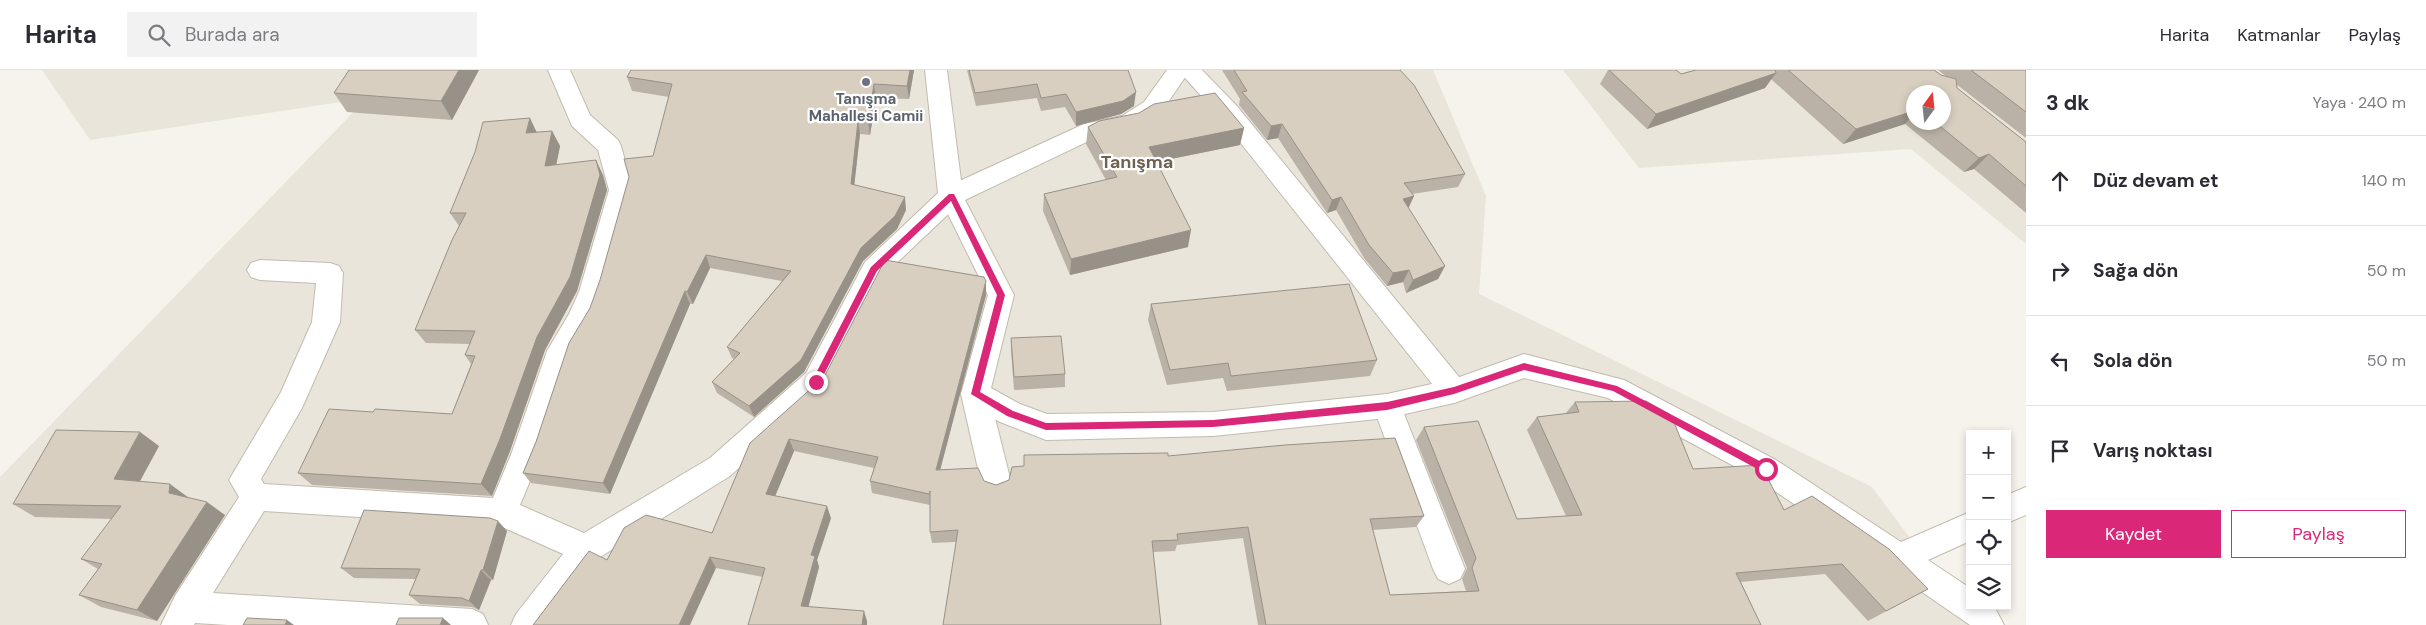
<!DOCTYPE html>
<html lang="tr">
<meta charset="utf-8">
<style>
body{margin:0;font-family:"DM Sans",sans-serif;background:#f2f2f3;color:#2b2b33}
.controls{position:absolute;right:15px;bottom:15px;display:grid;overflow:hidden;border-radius:0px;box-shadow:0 2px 8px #0003}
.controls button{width:45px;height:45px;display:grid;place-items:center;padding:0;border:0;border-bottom:1px solid #e1e1e2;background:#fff;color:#2b2b33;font:25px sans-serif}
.compass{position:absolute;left:1906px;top:15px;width:45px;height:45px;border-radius:50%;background:#fff;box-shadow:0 2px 8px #0003;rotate:15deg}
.stop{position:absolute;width:15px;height:15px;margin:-11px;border:4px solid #db2777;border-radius:50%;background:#fff}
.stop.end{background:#db2777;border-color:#fff;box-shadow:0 1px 5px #0008}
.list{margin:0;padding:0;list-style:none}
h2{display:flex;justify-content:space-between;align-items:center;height:65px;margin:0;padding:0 20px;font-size:21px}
h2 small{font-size:16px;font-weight:400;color:#7c7c81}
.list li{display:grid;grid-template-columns:32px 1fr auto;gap:15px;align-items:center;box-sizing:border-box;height:90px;padding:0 20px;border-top:1px solid #e1e1e2}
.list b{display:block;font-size:19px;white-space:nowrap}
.list em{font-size:16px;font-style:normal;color:#7c7c81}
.actions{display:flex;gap:10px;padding:15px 20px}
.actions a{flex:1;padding:11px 0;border:1px solid #db2777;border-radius:0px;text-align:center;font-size:18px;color:#db2777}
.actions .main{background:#db2777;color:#fff}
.icon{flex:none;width:28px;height:28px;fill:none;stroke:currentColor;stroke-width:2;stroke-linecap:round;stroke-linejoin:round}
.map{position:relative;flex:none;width:2026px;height:555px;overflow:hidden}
header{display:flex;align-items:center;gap:30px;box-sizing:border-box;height:70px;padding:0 25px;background:#fff;border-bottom:1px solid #e1e1e2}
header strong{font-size:24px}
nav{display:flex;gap:28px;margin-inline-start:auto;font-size:18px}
.search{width:350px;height:45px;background:#f2f2f3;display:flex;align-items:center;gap:12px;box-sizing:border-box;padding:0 18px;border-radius:0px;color:#7c7c81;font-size:19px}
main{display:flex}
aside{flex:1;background:#fff}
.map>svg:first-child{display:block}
.residential{fill:#eae5da;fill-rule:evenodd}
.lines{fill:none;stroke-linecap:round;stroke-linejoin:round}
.minor-casing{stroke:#c2bbae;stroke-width:2}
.tertiary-casing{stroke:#c2bbae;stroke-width:2}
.minor{fill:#fff;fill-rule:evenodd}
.tertiary{fill:#fff;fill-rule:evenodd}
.wall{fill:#bab2a6;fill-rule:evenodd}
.shaded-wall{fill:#979187}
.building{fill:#d8cfc1;stroke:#979187}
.route{fill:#db2777}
.worship-dot{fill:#6b7280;stroke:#fff;stroke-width:2}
.labels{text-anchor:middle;stroke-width:4.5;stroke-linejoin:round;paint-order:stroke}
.worship-label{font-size:15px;font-weight:bold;fill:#5b616d;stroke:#fff}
.quarter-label{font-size:18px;font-weight:bold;fill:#6e6250;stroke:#fff}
</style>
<header>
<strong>Harita</strong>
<div class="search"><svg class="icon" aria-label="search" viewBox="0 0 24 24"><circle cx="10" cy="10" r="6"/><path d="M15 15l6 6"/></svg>Burada ara</div>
<nav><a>Harita</a><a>Katmanlar</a><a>Paylaş</a></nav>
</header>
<main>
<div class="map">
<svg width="2026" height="555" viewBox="0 0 2026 555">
<rect width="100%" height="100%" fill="#f6f3ec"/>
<g class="residential">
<polygon points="42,0 1433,0 1486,126 1479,224 1872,417 1975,555 0,555 0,407 367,28 90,70"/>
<path d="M 1563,0 L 2026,0 L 2026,174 L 1911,79 L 1639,98 ZM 1914,22 L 1944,22 L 1944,52 L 1914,52 Z"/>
</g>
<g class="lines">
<defs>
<g id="minor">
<polygon points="548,0 570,0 590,45 618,70 621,76 633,120 605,222 595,249 574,284 542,382 520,435 584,463 710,388 806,303 865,192 938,123 925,0 947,0 963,126 960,133 883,206 826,319 730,406 597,489 547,555 511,555 516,544 563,484 500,456 264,441 213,523 472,539 483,544 488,555 228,555 195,553 194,555 161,555 175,526 239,427 229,410 281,322 312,252 316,213 260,210 251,207 247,200 251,193 260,190 330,193 339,196 343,203 340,252 302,338 261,409 264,414 493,428 512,382 547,281 569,244 579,222 609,120 598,80 572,56"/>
<polygon points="1178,0 1202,0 1236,35 1464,313 1468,321 1464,329 1454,333 1444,329 1220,47"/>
<polygon points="975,312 985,315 989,324 1011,412 1007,421 996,425 985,421 981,412 961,324 965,315"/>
<polygon points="1387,324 1397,327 1401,336 1465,499 1460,509 1449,514 1438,509 1433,499 1373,336 1377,327"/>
</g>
<g id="tertiary">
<polygon points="1167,0 1190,0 1160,44 1136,59 1097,67 965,130 1014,225 991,318 1020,334 1047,344 1213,342 1387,324 1454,309 1524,284 1624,310 1776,390 1901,472 1970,442 1970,471 1928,490 1970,518 1970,536 1994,536 2004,555 1970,555 1756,408 1608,328 1524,308 1454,333 1387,348 1213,366 1046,370 1000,352 965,333 961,324 988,225 939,126 942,119 1084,54 1122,46 1144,32"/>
<polygon points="2026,417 2026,445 2007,453 2007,425"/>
</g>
</defs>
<use href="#minor" class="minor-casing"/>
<use href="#tertiary" class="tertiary-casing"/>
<use href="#minor" class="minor"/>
<use href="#tertiary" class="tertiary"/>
</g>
<g class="wall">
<polygon points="349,0 479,0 452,50 347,42 334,23"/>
<polygon points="631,0 914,0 909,29 876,28 870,65 860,64 854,114 906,140 897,159 863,191 804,302 754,347 717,323 712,312 734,289 732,288 727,277 782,211 710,198 693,234 690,234 610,424 531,413 523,403 653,86 669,27 632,21 627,7"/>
<polygon points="967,0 1128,0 1134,36 1121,44 1076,56 1065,37 1041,41 1037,28 976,36"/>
<polygon points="1222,0 1400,0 1465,104 1458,117 1412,124 1414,126 1408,138 1445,196 1438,209 1406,223 1403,212 1387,216 1364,188 1336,140 1327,143 1278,68 1267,70 1239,35 1240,29"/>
<path d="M 1608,0 L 1676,0 L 1681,4 L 1696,0 L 1934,0 L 1941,5 L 1947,7 L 1938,0 L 2026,0 L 2026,68 L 1956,14 L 1957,18 L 2026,72 L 2026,143 L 1974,99 L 1964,102 L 1905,54 L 1843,74 L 1771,9 L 1765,18 L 1647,59 L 1600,14 ZM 1914,22 L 1944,52 L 1914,52 Z"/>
<polygon points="1088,57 1244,58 1240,75 1156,92 1188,177 1070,205 1043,141 1044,124 1106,110 1086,74"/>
<polygon points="552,61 560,76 556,95 603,105 607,120 577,221 545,280 510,381 492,426 312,415 298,403 373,342 452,344 471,294 465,285 470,274 426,273 415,260 459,156 450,143 536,62"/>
<polygon points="986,211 986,225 940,400 984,411 996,415 1009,410 1024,396 1024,385 1168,386 1424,446 1416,457 1372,460 1390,525 1466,521 1462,509 1467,498 1416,370 1424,357 1517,449 1566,446 1527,360 1537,347 1565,344 1575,332 1693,399 1784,440 1928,519 1868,551 1825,504 1741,512 1761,555 1258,555 1243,468 1177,475 1175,481 1153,482 956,472 932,473 930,462 930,435 872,423 870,411 874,398 794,381 775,426 831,448 817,490 819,497 808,537 867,551 867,555 748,555 763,507 716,498 607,490 712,463 750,373"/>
<polygon points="1151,234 1377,290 1370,306 1227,321 1223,308 1167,315 1148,250"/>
<polygon points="1011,268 1065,304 1065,317 1014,320 1011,281"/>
<polygon points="159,376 140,411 189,428 225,445 157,551 101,537 79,525 98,499 81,489 112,449 35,447 13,434"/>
<polygon points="507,461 493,510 491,510 479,540 472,537 420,534 409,525 416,509 354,508 341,498"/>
</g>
<g class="shaded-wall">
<polygon points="459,0 479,0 452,50 441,31"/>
<polygon points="910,0 914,0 909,29 907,16"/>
<polygon points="1776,3 1765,18 1647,59 1656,44"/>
<polygon points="874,14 876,28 870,65 868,51"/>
<polygon points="1136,22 1134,36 1121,44 1076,56 1076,42"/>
<polygon points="1914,41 1914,44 1905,54 1843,74 1856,59"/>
<polygon points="530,48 537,63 526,63"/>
<polygon points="858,51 860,64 853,127 851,114"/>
<polygon points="1282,54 1278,68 1267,70 1271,56"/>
<polygon points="1244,58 1240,75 1146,94 1149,77"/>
<polygon points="552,61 560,76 553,111 545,96"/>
<polygon points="1989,84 1974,99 1964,102 1979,88"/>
<polygon points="596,90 603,105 607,120 577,221 545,280 510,381 492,426 481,414"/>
<polygon points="1414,126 1408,139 1403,129"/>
<polygon points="905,127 906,140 897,159 863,191 804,302 754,347 749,336 861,178"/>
<polygon points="1341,127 1336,140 1327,143 1332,130"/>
<polygon points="1191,160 1188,177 1070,205 1071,189"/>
<polygon points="706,185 710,198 693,234 687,222"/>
<polygon points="1445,196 1438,209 1406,223 1413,210"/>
<polygon points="1409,200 1403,212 1387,216 1393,203"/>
<polygon points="986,211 986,225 937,412 936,400"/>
<polygon points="685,221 690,234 610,424 603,413"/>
<polygon points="140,362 159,376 134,422 114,409"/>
<polygon points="789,369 794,381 771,436 766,424"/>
<polygon points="170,414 189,428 169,423"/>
<polygon points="207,432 225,445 157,551 137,540"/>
<polygon points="827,436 831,448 817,490 819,497 806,546 801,536 811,485"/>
<polygon points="498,451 507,461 493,510 483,500"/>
<polygon points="710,487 716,498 690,555 679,555"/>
<polygon points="481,500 491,510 479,540 469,531"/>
<polygon points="864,541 867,551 867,555 862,555"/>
<polygon points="443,548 451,555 440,555"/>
<polygon points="287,550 294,555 285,555"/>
</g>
<g class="building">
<polygon points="349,0 459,0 441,31 334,23"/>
<polygon points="631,0 910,0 907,16 874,14 868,51 858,51 851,114 905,127 895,146 861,178 801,290 749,336 712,312 740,283 727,277 791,201 706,185 687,222 685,221 603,413 523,403 536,372 569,273 590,238 600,210 629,107 624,89 653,86 672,14 627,7"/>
<polygon points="969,0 1128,0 1136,22 1123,31 1076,42 1066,24 1041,28 1037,14 975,23"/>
<polygon points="1234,0 1400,0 1414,15 1465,104 1404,113 1414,126 1403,129 1445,196 1413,210 1409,200 1393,203 1369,175 1341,127 1332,130 1282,54 1271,56 1242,22 1247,21"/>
<polygon points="1609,0 1676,0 1681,4 1696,0 1775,0 1776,3 1656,44"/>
<polygon points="1788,0 1934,0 1941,5 1956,9 1957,18 2026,72 2026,116 1989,84 1979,88 1935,52 1944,52 1944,22 1914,22 1914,41 1856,59"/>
<polygon points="1971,0 2026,0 2026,42"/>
<polygon points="1215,23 1244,58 1149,77 1191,160 1071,189 1044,124 1117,107 1088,57 1099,51 1139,43 1154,34"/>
<polygon points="530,48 526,63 552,61 545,96 596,90 600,105 570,207 537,267 500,369 481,414 298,403 329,339 373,342 375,339 452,344 475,286 465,285 475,261 415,260 452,170 466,143 450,143 475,82 483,52"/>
<polygon points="885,190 984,207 986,211 936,400 978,398 984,411 996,415 1009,410 1012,397 1024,396 1024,385 1168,383 1168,386 1285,375 1395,368 1424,446 1370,449 1390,525 1479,521 1472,498 1476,488 1424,357 1478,351 1517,449 1582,445 1537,347 1579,342 1575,332 1646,331 1671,345 1693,399 1761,395 1784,440 1812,426 1889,479 1928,519 1886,541 1842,494 1736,503 1761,555 1266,555 1248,457 1177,464 1178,470 1152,471 1161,555 943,555 958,460 930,462 930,421 929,424 870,411 878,387 789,369 766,424 827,436 811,485 815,486 801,536 864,541 862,555 748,555 765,498 710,487 679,555 533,555 589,481 607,490 624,458 646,445 712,463 750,373 824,307"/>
<polygon points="1349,214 1377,290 1231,306 1228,293 1170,300 1151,234"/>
<polygon points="1061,266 1065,304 1014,307 1011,268"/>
<polygon points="56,360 140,362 114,409 170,414 169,423 207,432 137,540 79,525 102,494 81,489 121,436 13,434"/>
<polygon points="364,440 490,448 498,451 483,500 481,500 469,531 462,528 409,525 420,499 341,498"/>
<polygon points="247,548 287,550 285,555 243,555"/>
<polygon points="399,548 443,548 440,555 396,555"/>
</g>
<polygon class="route" points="949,124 954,124 1005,225 980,322 1013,341 1046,353 1213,350 1387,332 1454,317 1524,293 1617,316 1769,396 1770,399 1769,402 1763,402 1613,321 1524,300 1454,324 1387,340 1213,357 1046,360 1007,346 971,324 997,225 951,131 877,201 819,314 813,314 813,309 871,197"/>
<circle class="worship-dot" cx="866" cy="12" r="5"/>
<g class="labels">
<g class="worship-label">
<text x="866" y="34">Tanışma<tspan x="866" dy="17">Mahallesi Camii</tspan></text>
</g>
<g class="quarter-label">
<text x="1137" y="98">Tanışma</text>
</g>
</g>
</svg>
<div class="controls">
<button>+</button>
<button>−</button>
<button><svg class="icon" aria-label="locate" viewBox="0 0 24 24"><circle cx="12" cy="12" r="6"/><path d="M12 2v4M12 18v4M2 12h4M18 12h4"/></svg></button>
<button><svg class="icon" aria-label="layers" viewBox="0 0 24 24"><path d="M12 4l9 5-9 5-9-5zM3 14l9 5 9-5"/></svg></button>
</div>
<svg class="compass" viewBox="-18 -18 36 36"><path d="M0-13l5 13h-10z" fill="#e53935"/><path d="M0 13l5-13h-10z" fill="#7c7c81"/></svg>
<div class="stop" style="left:1766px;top:399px"></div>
<div class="stop end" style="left:816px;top:312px"></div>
</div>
<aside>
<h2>3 dk<small>Yaya · 240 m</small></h2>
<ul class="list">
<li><svg class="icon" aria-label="ahead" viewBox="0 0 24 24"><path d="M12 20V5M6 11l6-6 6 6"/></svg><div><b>Düz devam et</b></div><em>140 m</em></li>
<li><svg class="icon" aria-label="right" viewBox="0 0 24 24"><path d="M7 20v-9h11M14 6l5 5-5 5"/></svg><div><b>Sağa dön</b></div><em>50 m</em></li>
<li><svg class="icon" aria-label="left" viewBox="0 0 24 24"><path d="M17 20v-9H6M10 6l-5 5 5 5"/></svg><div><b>Sola dön</b></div><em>50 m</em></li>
<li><svg class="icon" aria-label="arrive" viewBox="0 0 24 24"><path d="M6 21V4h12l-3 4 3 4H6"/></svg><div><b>Varış noktası</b></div></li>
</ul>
<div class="actions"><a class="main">Kaydet</a><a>Paylaş</a></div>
</aside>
</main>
